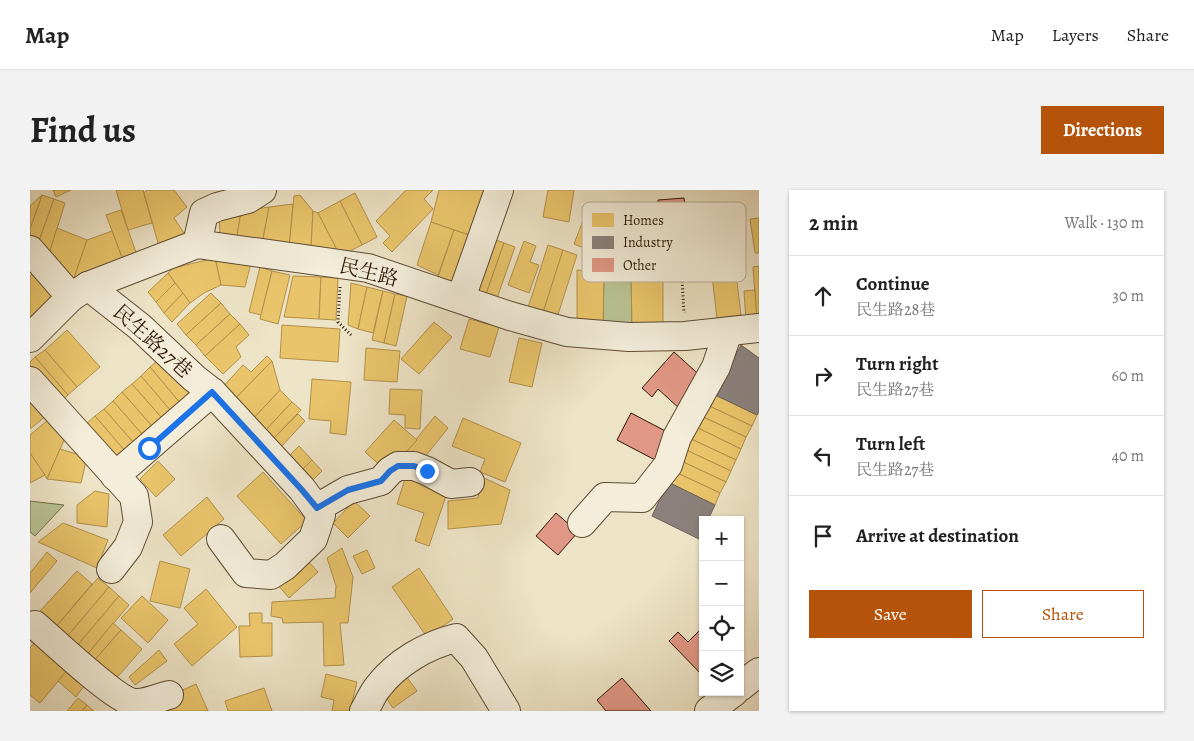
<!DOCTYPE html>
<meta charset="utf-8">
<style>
body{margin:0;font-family:Alegreya,"Noto Serif TC",serif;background:#f2f2f2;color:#222}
.controls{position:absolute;right:15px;bottom:15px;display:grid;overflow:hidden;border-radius:0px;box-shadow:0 1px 4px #0004}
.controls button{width:45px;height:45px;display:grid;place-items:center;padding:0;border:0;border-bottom:1px solid #e0e0e0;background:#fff;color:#222;font:25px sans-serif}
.stop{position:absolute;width:15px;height:15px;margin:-11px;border:4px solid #1a73e8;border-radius:50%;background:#fff}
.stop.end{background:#1a73e8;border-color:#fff;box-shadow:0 1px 5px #0008}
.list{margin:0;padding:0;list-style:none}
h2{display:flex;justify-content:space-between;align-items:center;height:65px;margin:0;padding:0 20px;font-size:21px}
h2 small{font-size:16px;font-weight:400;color:#767676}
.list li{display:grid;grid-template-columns:32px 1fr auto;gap:15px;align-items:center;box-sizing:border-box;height:80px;padding:0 20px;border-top:1px solid #e0e0e0}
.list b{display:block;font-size:19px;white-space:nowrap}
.list p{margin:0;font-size:16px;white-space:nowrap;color:#767676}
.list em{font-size:16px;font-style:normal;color:#767676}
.actions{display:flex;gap:10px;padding:15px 20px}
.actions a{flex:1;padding:11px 0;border:1px solid #b45309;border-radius:0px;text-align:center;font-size:18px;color:#b45309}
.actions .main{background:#b45309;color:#fff}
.icon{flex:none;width:28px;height:28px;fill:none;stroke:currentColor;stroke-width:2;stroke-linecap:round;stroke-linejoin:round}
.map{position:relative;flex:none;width:729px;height:521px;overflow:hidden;border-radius:0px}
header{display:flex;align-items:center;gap:30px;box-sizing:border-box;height:70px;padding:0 25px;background:#fff;border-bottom:1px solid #e0e0e0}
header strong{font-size:24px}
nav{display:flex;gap:28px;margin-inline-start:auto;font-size:18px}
.intro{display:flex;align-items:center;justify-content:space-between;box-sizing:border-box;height:120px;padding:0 30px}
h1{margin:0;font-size:35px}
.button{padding:12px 22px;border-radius:0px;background:#b45309;color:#fff;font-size:18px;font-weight:700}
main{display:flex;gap:30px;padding:0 30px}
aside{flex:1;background:#fff;border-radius:0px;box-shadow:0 1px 4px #0004}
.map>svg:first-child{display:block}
.green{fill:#b9c394;stroke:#736e4a}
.homes{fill:#e9c46a;stroke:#b1904a}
.industry{fill:#8a817c;stroke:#6e6257}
.building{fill:#e09785;stroke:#2d1800}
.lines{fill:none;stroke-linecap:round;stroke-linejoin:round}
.minor-casing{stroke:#5d4b32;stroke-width:30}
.path{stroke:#2d1800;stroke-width:3;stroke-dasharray:1 2.5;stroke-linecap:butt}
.minor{stroke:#f3edda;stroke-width:28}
.route{stroke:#1a73e8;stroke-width:6}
.labels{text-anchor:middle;stroke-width:5;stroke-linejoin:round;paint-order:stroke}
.street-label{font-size:20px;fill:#2d1800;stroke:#f3edda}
.key{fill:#f3edda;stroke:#b8ad99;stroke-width:1}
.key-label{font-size:14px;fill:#2d1800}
</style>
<header>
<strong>Map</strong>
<nav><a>Map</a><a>Layers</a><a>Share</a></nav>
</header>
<div class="intro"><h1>Find us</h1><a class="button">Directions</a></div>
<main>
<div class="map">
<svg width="729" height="521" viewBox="0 0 729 521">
<rect width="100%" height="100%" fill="#ede3c6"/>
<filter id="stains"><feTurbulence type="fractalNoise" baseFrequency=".004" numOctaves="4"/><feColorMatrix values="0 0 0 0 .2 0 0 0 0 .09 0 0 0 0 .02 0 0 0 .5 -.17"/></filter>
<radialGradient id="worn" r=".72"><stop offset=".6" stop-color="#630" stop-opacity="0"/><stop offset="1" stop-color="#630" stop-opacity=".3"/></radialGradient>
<g class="green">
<polygon points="574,81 601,81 602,136 573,137"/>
<polygon points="0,311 34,315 5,346 0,342"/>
</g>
<g class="homes">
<polygon points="23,0 41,0 26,7"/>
<polygon points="86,0 113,0 122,33 98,40"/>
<polygon points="117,0 144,0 157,17 144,28 158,49 130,60 114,3"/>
<polygon points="376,0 403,0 394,9 403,19 362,62 353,53 360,46 346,31"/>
<polygon points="409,0 465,0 448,48 401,32"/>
<polygon points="518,0 544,0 539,32 513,27"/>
<polygon points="325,3 347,47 332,55 310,11"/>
<polygon points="12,5 24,9 9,51 0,48 0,39"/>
<polygon points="12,5 0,39 0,16"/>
<polygon points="270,5 283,21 281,58 259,56 264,6"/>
<polygon points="24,9 35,13 17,71 9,51"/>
<polygon points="310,11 332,55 310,66 288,23"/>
<polygon points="263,14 259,56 232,53 239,17"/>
<polygon points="239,17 232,53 206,51 211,21"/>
<polygon points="91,20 108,68 94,73 76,25"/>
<polygon points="211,21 206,51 190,49 189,25"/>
<polygon points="283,21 288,23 310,66 281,58"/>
<polygon points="554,28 573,36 564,62 544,54"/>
<polygon points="729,28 729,63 725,63 720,29"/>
<polygon points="401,32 424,40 408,85 387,75"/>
<polygon points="27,38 57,50 43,91 17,71"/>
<polygon points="424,40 448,48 430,98 407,90"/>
<polygon points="82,41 94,73 43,91 57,50"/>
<polygon points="464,49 474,53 456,104 446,101"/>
<polygon points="494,51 506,56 500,72 509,75 499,103 478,95"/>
<polygon points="474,53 485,57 467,108 456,104"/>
<polygon points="518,55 533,60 511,129 496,124"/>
<polygon points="703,58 711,125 687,128 679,61"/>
<polygon points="533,60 547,65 525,134 511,129"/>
<polygon points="185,68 221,73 215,97 191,95"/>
<polygon points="185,68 191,95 174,103 160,113 138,83 143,78"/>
<polygon points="729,76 729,131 727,131 723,77"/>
<polygon points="230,77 242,81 231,125 219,122"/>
<polygon points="8,78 34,109 0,136 0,86"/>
<polygon points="547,80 574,81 573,137 547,135"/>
<polygon points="242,81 260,85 248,134 230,129"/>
<polygon points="601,81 633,81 633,135 602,136"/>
<polygon points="138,83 145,93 126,112 118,102"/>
<polygon points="263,86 291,87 289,129 254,127"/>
<polygon points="291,87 308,88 306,130 289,129"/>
<polygon points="145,93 153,103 134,123 126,112"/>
<polygon points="321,93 337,97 328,139 318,135"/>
<polygon points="337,97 353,101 343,143 328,139"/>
<polygon points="725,100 727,131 716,132 714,101"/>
<polygon points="353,101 365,104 354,153 342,150"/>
<polygon points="153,103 160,113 142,132 134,123"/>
<polygon points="181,103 191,113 156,145 147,134"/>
<polygon points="365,104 377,106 366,156 354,153"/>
<polygon points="191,113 200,124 166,155 156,145"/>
<polygon points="200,124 210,134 175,166 166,155"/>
<polygon points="439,129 469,137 460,167 430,159"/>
<polygon points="404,132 422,147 389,184 371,169"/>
<polygon points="210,134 219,145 206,157 211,167 193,184 175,166"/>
<polygon points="252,135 310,139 308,172 250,168"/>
<polygon points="37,140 70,177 47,197 15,160"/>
<polygon points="489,148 512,153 502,197 479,192"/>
<polygon points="336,158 370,161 367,192 334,190"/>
<polygon points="15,160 47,197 38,205 5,167"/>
<polygon points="237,166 242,171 203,211 191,199 213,175 221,182"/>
<polygon points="5,167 38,205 29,213 0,179 0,172"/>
<polygon points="130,169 166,211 156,220 120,177"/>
<polygon points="242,171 250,200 223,229 203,211"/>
<polygon points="120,177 156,220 147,228 111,186"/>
<polygon points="111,186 147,228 138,235 102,194"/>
<polygon points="282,189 321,192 316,245 300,243 301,231 279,229"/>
<polygon points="102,194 138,235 129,244 92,202"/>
<polygon points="360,199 392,200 390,239 375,238 375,225 359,224"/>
<polygon points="250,200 262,212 235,241 223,229"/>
<polygon points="92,202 129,244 119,252 83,211"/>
<polygon points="680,202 727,225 722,236 675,214"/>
<polygon points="0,205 16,226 0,239"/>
<polygon points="83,211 119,252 110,260 74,219"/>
<polygon points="262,212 271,220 243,249 235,241"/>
<polygon points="675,214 722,236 716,247 669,225"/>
<polygon points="74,219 110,260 101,268 65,226"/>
<polygon points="268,224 275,231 251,257 243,249"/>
<polygon points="669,225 716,247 711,259 664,236"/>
<polygon points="65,226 101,268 92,276 55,235"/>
<polygon points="405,226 418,238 390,273 370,269"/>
<polygon points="433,228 491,253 475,292 450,282 455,269 422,256"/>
<polygon points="19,229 35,248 17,289 0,263 0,245"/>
<polygon points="364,230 387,250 370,269 353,278 335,262"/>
<polygon points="664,236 711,259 706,270 659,248"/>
<polygon points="659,248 706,270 701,281 654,259"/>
<polygon points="269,256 282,270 269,283 256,269"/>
<polygon points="30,259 57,267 51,293 17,289"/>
<polygon points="654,259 701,281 696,292 649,270"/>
<polygon points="0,263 15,285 0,293"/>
<polygon points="282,270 292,281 279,294 269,283"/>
<polygon points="649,270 696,292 690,303 643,281"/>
<polygon points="128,271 145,289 126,307 110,289"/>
<polygon points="643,281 690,303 685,315 638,292"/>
<polygon points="233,282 277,331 251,354 207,306"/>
<polygon points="376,286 418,300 399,356 385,351 394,323 367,314"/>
<polygon points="452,287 480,300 471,334 418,339 418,311 448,308"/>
<polygon points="65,301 79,304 77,337 47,333 47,315"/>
<polygon points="177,307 194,329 151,366 133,345"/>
<polygon points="324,311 340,326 318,348 303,333"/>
<polygon points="33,333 78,350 67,378 8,352"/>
<polygon points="312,358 323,387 318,433 310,433 314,475 294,476 293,432 253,433 252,428 241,426 242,412 305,408 306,396 297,368"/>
<polygon points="337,360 345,378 332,384 323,366"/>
<polygon points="17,362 27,371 0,403 0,383"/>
<polygon points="276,369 288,382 259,408 248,395"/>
<polygon points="130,371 160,379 150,418 120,411"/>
<polygon points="389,378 423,429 397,447 362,397"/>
<polygon points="47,381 62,394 24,439 9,422"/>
<polygon points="68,388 79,397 36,448 24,439"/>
<polygon points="79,397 89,406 46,457 36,448"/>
<polygon points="176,399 207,437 162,476 144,454 168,434 154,418"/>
<polygon points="89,406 99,415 56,466 46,457"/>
<polygon points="112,406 138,430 118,453 91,428"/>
<polygon points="219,423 232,423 232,433 242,433 242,466 210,467 209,436 220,436"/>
<polygon points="83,433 91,440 63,472 56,466"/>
<polygon points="91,440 112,459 83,492 63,472"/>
<polygon points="7,449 40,477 10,513 0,505 0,458"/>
<polygon points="129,460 137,471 105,495 99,487"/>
<polygon points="40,477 59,489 46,507 28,491"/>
<polygon points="296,484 327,492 320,521 302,521 304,510 291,507"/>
<polygon points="376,486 387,501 363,518 353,503"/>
<polygon points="166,494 178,521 112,521 111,519"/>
<polygon points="234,498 242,521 198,521 195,511"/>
<polygon points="48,508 57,515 52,521 37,521"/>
<polygon points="57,515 64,521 52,521"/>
</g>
<g class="industry">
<polygon points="711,155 729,168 729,222 727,225 685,205"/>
<polygon points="638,292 685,315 678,330 673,330 673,341 669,349 622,326"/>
</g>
<g class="building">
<polygon points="654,8 658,44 632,47 628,10"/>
<polygon points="644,162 675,190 650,219 628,199 622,207 612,198"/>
<polygon points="601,223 643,245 629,272 587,250"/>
<polygon points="526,323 548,342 528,365 506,346"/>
<polygon points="673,437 673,486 639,451 648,442 658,452"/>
<polygon points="592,488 621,521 576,521 567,510"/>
</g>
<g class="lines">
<defs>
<g id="minor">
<polyline points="167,54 174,23 187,17 218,9 232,0"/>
<polyline points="0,60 41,107"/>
<polyline points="58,96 110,137 164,188 182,202 272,299 291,325 283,349 255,376 241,385 216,383 191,349"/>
<polyline points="431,108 469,0"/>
<polyline points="0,148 41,107 58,96 167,54 338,78 480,126 537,142 599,147 655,146 729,138"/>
<polyline points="0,191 104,306 108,332 98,357 81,379"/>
<polyline points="85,286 182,202"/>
<polyline points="287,318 318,300 351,291 360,281 368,276 384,276 397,281 421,294 440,292"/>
<polyline points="552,333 575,307 612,308 638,275 647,247 686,177 698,142"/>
<path d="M 5,435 C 21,449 88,512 105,513 C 114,514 131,507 139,505"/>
<polyline points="710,497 729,482"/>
<path d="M 334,521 C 339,513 342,504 348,497 C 366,473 397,455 426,448 L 444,468 L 476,521"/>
<polyline points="679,521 704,502"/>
</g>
</defs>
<use href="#minor" class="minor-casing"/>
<g class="path">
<polyline points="650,53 654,123"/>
<polyline points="310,97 308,132 322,146"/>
</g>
<use href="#minor" class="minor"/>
</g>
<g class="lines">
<polyline class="route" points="119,258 182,202 272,300 287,318 318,300 351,291 360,281 368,276 384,276 397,281"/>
</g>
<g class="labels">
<g class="street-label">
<text transform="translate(339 82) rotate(14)" y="7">民生路</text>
<text transform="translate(123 151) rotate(42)" y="7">民生路27巷</text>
</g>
</g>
<rect x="552" y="12" width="164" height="80" rx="8" class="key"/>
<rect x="562" y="23" width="22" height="14" fill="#e9c46a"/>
<rect x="562" y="46" width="22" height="13" fill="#8a817c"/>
<rect x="562" y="68" width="22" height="14" fill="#e09785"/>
<g class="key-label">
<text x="593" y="35">Homes</text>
<text x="593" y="57">Industry</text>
<text x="593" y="80">Other</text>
</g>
<rect width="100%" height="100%" filter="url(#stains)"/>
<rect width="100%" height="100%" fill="url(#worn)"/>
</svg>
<div class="controls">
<button>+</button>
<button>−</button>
<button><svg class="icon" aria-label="locate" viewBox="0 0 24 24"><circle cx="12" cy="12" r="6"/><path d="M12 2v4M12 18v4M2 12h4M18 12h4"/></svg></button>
<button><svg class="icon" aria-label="layers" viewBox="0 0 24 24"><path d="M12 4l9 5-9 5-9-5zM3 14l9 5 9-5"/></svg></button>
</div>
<div class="stop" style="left:119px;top:258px"></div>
<div class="stop end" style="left:397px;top:281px"></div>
</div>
<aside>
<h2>2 min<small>Walk · 130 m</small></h2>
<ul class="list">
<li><svg class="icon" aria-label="ahead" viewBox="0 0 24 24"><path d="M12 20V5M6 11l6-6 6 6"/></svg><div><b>Continue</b><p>民生路28巷</p></div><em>30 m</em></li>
<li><svg class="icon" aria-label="right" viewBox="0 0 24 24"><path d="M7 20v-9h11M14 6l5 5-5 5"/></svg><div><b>Turn right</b><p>民生路27巷</p></div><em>60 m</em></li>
<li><svg class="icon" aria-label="left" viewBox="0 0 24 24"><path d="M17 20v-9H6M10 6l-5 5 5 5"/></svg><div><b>Turn left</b><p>民生路27巷</p></div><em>40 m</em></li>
<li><svg class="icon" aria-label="arrive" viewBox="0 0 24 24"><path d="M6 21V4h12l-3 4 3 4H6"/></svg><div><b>Arrive at destination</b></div></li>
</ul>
<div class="actions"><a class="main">Save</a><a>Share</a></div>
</aside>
</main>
